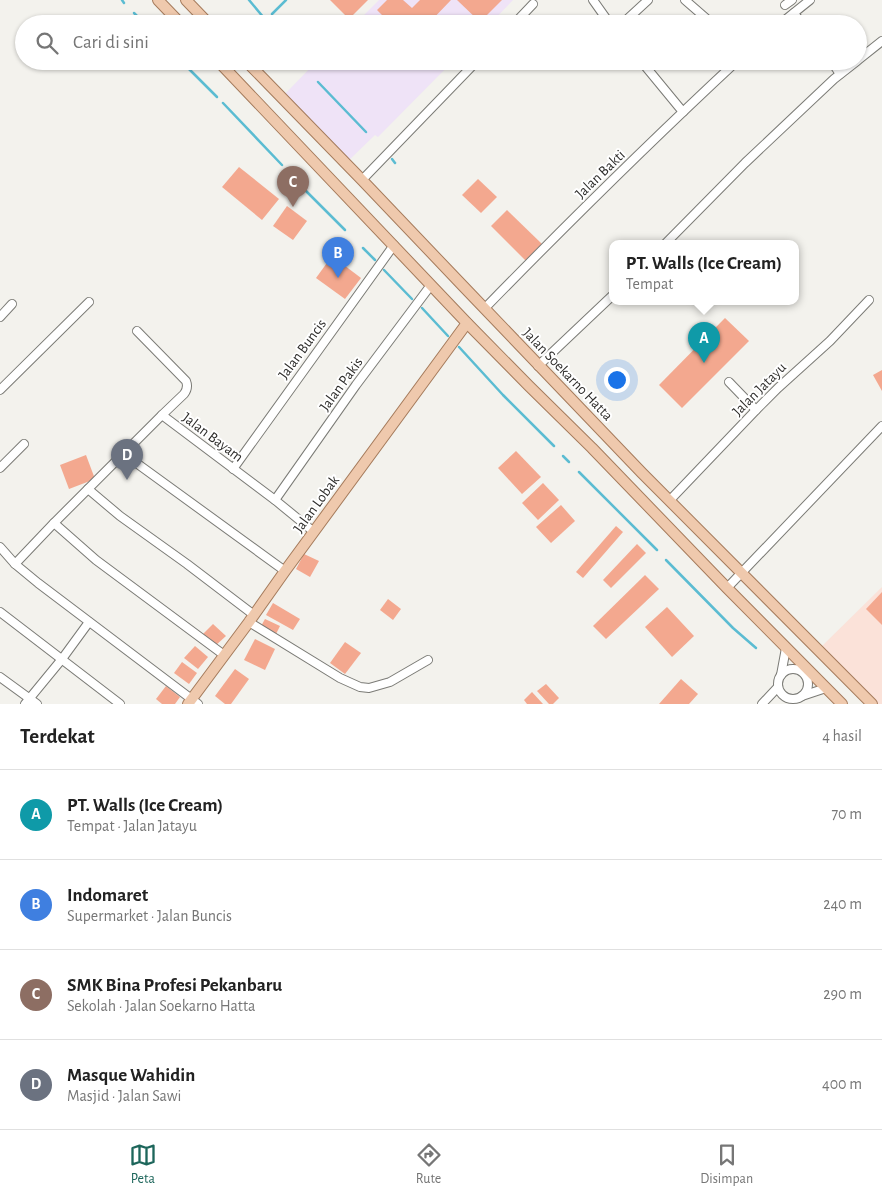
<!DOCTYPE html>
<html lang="id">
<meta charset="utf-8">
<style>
body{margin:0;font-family:"Alegreya Sans",sans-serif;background:#f6f6f6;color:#222}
.you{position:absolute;left:616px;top:379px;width:18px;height:18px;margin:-12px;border:4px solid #fff;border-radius:50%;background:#1a73e8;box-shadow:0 0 0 8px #1a73e833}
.badge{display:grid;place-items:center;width:32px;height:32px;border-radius:50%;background:#1d665b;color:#fff;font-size:16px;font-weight:700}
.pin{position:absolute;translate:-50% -41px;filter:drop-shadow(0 1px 2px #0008)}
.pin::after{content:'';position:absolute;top:26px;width:18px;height:15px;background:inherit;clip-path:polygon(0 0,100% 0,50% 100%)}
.popup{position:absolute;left:609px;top:240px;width:190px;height:65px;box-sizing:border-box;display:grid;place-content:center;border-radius:10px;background:#fff;filter:drop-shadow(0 1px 4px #0005);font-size:16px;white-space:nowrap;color:#767676}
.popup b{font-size:19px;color:#222}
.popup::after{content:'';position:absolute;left:50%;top:100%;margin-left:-10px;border:10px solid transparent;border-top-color:#fff}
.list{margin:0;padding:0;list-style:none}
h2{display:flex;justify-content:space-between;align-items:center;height:65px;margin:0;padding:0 20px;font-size:21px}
h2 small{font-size:16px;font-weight:400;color:#767676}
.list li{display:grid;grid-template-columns:32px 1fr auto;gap:15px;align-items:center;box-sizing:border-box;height:90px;padding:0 20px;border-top:1px solid #e0e0e0}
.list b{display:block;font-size:19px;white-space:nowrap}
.list p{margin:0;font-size:16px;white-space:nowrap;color:#767676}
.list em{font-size:16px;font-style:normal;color:#767676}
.icon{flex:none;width:28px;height:28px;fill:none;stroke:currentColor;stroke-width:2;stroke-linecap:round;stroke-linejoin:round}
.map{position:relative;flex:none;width:882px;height:704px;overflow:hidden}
.search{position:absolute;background:#fff;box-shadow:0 1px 4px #0004;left:15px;right:15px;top:15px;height:55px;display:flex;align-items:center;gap:12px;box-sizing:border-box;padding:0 18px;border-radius:28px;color:#767676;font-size:19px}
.sheet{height:425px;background:#fff}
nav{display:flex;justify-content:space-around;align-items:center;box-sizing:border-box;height:70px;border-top:1px solid #e0e0e0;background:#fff;font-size:14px;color:#767676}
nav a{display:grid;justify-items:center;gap:2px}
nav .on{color:#1d665b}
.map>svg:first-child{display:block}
.commercial{fill:#fbe2d9}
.medical{fill:#efe3f7}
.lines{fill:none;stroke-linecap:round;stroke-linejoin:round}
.stream{stroke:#5bbcd2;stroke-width:2.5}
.building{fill:#f3a88f}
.minor-casing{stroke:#7b7b76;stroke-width:10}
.major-casing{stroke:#a57b5c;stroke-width:12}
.minor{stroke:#fff;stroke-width:8}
.major{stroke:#efc9ad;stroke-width:10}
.labels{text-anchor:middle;stroke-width:4;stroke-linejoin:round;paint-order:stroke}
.street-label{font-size:15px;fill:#2e2d2b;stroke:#fff}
</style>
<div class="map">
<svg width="882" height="704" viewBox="0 0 882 704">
<rect width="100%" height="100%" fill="#f3f2ed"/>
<polygon class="commercial" points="882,587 882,704 877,704 821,647"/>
<g class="medical">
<polygon points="379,0 513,0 490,24 355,24"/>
<polygon points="317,61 453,61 378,137 375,135 348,161 285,94"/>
</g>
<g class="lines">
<g class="stream">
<polyline points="122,0 124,3"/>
<polyline points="249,0 269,24"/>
<polyline points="134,13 145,24"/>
<polyline points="272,14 286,0"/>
<polyline points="181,61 217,97"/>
<polyline points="318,82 366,132"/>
<polyline points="223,103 282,165"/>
<polyline points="392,159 395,163"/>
<polyline points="291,175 296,180"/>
<polyline points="305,190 345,230"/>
<polyline points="363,248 375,260"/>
<polyline points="384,270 412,299"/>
<polyline points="422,308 448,336"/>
<polyline points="459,347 503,395 554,446"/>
<polyline points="563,456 569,462"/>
<polyline points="579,472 657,550"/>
<polyline points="666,560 733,628 756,648"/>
</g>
</g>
<g class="building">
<polygon points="330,0 368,0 349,19"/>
<polygon points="387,0 403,0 412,8 420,0 451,0 428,24 391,24 377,10"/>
<polygon points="457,0 502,0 480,22"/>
<polygon points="429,61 442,61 436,68"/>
<polygon points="239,167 279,199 262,220 222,187"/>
<polygon points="478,179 497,197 481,213 462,195"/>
<polygon points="287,206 307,221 293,240 273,226"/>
<polygon points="507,210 542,244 526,261 491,226"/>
<polygon points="332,256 361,278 345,299 316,278"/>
<polygon points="725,318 749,341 682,408 659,385"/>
<polygon points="882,370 882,391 873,375"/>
<polygon points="516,451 541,477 522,494 498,468"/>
<polygon points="86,455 95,479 69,489 60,465"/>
<polygon points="543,483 559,500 538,520 522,503"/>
<polygon points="561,505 575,521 551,543 536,527"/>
<polygon points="616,526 623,532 583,578 576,572"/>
<polygon points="637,544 646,553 611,588 603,580"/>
<polygon points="304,554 319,561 310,577 296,569"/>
<polygon points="645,575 659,589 606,639 593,626"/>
<polygon points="882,592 882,625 866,609"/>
<polygon points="388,599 401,609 393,620 380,610"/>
<polygon points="273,603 300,619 293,630 266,615"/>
<polygon points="667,607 694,636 672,657 645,627"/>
<polygon points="265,619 280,626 275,636 260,628"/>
<polygon points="213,624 226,636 215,646 203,634"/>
<polygon points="255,639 275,649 265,670 244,660"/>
<polygon points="345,642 361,653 345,674 330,663"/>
<polygon points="195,646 208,657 198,669 184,658"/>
<polygon points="182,662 197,673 189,684 174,673"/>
<polygon points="235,669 249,679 231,704 225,704 215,696"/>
<polygon points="681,679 698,694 689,704 659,704"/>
<polygon points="546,684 559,698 553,704 549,704 537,691"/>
<polygon points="166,686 180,697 175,704 162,704 156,699"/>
<polygon points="532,692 543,704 527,704 524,700"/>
</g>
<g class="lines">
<defs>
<g id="minor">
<polyline points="593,0 610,24"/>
<polyline points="685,0 708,20"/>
<polyline points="785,5 792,0"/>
<polyline points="794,13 802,24"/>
<polyline points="514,24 533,4"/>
<polyline points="622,24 648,0"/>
<polyline points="780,24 810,0"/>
<polyline points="858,60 882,41"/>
<polyline points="641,61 683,112"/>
<polyline points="831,61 840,74"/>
<polyline points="362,180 477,61"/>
<polyline points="665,244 745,163 834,79 857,61"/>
<path d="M 485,308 C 567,224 651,141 737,61"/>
<polyline points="0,317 12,304"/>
<path d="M 137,331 L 186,381 C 188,386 187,390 184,394 L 162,415 L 275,500 L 314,532"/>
<polyline points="538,366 613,295"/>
<polyline points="729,382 756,410"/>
<polyline points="0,390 89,302"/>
<polyline points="124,454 285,571"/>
<polyline points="0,468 24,444"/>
<polyline points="233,469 394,245"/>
<polyline points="88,489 120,516 187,564 254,615"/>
<polyline points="275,500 356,385 431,285"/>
<polyline points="670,500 756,410 778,388 830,341 869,300"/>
<polyline points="54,523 96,560 224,655"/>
<polyline points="0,547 15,564 38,583 198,704"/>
<polyline points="15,564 54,523 162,415"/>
<polyline points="727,588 882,426"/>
<polyline points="0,612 120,704"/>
<polyline points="249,622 340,678 360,687 369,688 390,682 428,660"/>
<circle cx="793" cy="684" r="15"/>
<polyline points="781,675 786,648"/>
<polyline points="0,677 37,704"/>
<polyline points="802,696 826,688"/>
<polyline points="25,704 62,659 89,622"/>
<polyline points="762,704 778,687"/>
</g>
<g id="major">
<polyline points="158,0 181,24"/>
<polyline points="186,0 209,24"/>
<polyline points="218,61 467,323 529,386 592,448 727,588 842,704"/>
<polyline points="246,61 362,180 463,286 642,473 872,704"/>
<polyline points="188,704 249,622 285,571 467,323"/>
</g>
</defs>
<use href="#minor" class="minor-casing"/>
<use href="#major" class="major-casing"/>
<use href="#minor" class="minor"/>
<use href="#major" class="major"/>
</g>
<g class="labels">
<g class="street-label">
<text transform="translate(600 174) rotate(-44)" y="5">Jalan Bakti</text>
<text transform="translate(302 349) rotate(-54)" y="5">Jalan Buncis</text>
<text transform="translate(568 374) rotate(46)" y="5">Jalan Soekarno Hatta</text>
<text transform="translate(341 384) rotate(-54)" y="5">Jalan Pakis</text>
<text transform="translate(759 389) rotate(-45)" y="5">Jalan Jatayu</text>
<text transform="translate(213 437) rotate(37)" y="5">Jalan Bayam</text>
<text transform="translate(316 504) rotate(-54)" y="5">Jalan Lobak</text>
</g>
</g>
</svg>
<div class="you"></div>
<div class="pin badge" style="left:704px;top:363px;background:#0f9aa8">A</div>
<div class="popup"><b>PT. Walls (Ice Cream)</b>Tempat</div>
<div class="pin badge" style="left:338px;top:278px;background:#3f7fe0">B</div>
<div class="pin badge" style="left:293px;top:207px;background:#8d6e63">C</div>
<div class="pin badge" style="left:127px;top:480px;background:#6b7280">D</div>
<div class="search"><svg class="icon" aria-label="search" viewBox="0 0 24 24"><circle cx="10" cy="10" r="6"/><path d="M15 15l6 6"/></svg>Cari di sini</div>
</div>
<section class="sheet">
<h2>Terdekat<small>4 hasil</small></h2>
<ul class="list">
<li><span class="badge" style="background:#0f9aa8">A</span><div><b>PT. Walls (Ice Cream)</b><p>Tempat · Jalan Jatayu</p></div><em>70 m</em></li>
<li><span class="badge" style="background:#3f7fe0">B</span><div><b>Indomaret</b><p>Supermarket · Jalan Buncis</p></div><em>240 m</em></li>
<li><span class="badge" style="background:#8d6e63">C</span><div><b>SMK Bina Profesi Pekanbaru</b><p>Sekolah · Jalan Soekarno Hatta</p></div><em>290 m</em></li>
<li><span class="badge" style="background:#6b7280">D</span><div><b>Masque Wahidin</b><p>Masjid · Jalan Sawi</p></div><em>400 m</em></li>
</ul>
</section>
<nav>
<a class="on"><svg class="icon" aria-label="map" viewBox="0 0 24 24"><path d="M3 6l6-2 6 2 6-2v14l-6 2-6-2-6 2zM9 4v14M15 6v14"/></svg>Peta</a>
<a><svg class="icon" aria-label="directions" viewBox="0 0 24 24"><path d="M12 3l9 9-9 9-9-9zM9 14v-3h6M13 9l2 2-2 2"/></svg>Rute</a>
<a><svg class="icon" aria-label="saved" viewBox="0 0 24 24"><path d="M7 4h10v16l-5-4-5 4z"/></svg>Disimpan</a>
</nav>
